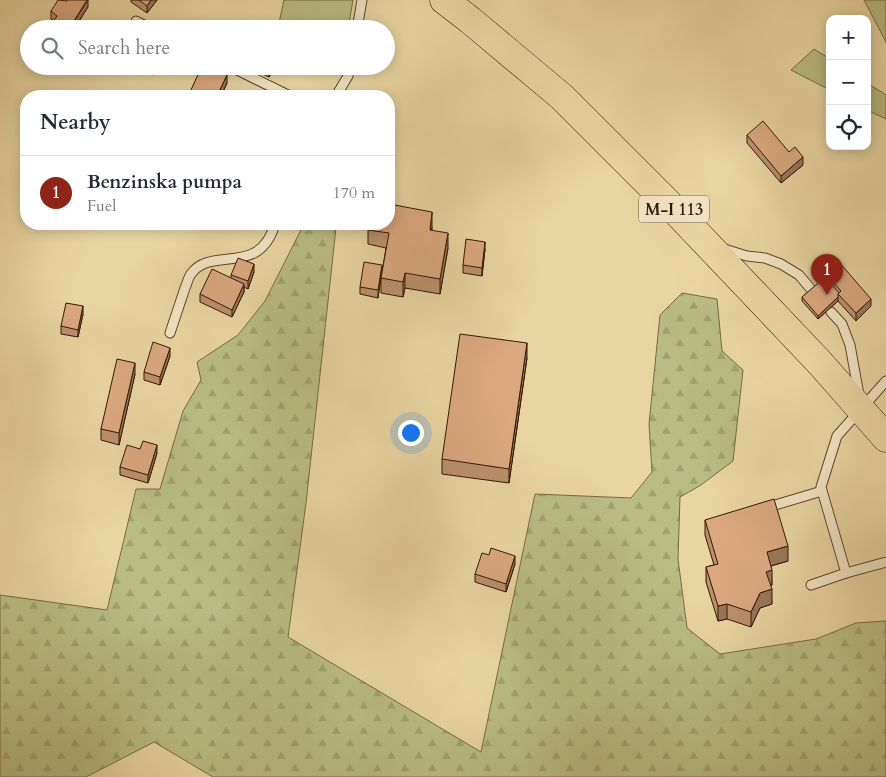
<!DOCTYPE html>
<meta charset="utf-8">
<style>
body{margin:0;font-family:Cardo,serif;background:#f2f2f3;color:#1f2937}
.controls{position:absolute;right:15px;top:15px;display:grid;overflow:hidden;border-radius:10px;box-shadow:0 2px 12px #0003}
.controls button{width:45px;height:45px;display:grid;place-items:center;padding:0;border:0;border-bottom:1px solid #e0e1e3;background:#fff;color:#1f2937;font:25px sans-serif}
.you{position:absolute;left:410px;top:432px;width:18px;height:18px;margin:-12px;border:4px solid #fff;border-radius:50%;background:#1a73e8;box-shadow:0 0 0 8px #1a73e833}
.badge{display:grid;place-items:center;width:32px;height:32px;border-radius:50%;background:#8f2418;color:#fff;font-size:16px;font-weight:700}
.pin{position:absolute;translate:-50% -41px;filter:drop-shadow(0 1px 2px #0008)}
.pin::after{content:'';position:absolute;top:26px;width:18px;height:15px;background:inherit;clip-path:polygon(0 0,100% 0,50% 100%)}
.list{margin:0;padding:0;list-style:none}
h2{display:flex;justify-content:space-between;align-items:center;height:65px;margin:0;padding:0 20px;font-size:21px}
h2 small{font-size:16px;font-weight:400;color:#747a83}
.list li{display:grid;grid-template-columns:32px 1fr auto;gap:15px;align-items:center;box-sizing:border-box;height:75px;padding:0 20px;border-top:1px solid #e0e1e3}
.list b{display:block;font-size:19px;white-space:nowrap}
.list p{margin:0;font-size:16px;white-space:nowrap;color:#747a83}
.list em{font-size:16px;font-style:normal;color:#747a83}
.icon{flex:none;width:28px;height:28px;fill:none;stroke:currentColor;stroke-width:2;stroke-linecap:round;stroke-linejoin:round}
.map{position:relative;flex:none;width:886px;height:777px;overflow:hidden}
.search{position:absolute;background:#fff;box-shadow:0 2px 12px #0003;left:20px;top:20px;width:375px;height:55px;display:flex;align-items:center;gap:12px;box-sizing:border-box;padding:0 18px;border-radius:28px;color:#747a83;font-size:19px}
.panel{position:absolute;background:#fff;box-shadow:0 2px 12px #0003;left:20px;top:90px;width:375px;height:140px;border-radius:20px}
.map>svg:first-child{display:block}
.green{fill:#b9bc83;stroke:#766a42}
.forest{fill:url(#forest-firs);stroke:#766a42}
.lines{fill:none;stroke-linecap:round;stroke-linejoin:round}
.service-casing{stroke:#604629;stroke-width:11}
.primary-casing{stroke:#321701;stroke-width:29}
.service{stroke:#f1e4c3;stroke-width:9}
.primary{stroke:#e9d5a2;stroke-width:28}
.wall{fill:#bc906e;stroke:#321701}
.shaded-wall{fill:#99765a;stroke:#321701}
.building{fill:#dba880;stroke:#321701}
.labels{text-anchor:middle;stroke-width:4;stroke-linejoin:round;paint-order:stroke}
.shield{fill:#f1e4c3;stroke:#6b543b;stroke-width:1}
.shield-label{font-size:16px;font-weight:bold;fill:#321701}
</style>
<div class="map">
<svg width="886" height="777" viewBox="0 0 886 777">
<defs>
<pattern id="forest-firs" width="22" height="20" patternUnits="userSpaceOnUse" patternTransform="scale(1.25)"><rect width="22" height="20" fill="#b9bc83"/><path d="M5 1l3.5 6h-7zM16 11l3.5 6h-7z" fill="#a0a16f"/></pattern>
</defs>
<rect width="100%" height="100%" fill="#e9d5a2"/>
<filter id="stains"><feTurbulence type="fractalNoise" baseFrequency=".004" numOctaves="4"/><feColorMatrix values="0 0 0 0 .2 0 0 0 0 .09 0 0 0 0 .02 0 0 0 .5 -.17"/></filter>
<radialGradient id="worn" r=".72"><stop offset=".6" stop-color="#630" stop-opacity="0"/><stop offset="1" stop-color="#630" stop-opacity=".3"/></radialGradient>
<g class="green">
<polygon points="284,0 353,0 348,29 291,29 279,23"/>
<polygon points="864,0 886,0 886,43 886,42"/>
<polygon points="814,49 830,59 830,90 791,70"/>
<polygon points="867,83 886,95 886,119 867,110"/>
</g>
<polygon class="forest" points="303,226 336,228 306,503 288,637 481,752 535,494 631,498 652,472 649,424 660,315 682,293 717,299 722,351 743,370 733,461 701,485 680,497 678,559 687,628 720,654 816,639 856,623 886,621 886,777 213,777 154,742 86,777 0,777 0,595 107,610 136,489 160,489 183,411 201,380 197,362 238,335 265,301"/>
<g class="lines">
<defs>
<g id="service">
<polyline points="136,21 152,29"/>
<polyline points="357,29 362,0"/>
<polyline points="229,66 290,96"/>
<polyline points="336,96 348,76 350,66"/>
<polyline points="721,248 747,256 765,258 781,264 799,275 810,288"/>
<polyline points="831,312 842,324 850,345 859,395"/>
<path d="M 170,333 C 175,318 180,303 185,288 C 187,284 188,278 191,274 C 212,245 259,278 275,224"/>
<polyline points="886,381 837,436 821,487 846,573 886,562"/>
<polyline points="765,508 822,491"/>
<polyline points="811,585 846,573"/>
</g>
<polyline id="primary" points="444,0 470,20 562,97 669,204 820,363 886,438"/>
</defs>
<use href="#service" class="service-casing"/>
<use href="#primary" class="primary-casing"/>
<use href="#service" class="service"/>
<use href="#primary" class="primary"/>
</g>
<g class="wall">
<polygon points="131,0 157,0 147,13 131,2"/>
<polygon points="88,7 74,29 53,29 54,21 51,19 51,11"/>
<polygon points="136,66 157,66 153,75"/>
<polygon points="250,66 274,66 269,77 250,68"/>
<polygon points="227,83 221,96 190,96 190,92"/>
<polygon points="747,135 789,152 803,165 781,183 747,143"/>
<polygon points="432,227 432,230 448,248 440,294 405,288 403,297 381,293 381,278 386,248 368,244 368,230"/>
<polygon points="485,249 482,276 463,273 463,265"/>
<polygon points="382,265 378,298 360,294 360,287"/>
<polygon points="254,272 248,289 244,287 244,292 232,317 200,302 200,294 231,278 231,275"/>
<polygon points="826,274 871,306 856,321 838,301 818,319 802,301 802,297 826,278"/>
<polygon points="83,314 78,337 61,334 61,326"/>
<polygon points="170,356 160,385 144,380 144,372"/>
<polygon points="527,358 509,483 442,474 442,459"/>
<polygon points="135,374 119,445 101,440 101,429"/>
<polygon points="157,453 148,483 120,475 120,467"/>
<polygon points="705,520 788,561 771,566 772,585 770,586 772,604 760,608 751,627 727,619 718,621 706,582 706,567 714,565 705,535"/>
<polygon points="515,564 506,592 475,582 475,574"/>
</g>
<g class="shaded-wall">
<polygon points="88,0 88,7 74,29 69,29"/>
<polygon points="151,0 157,0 147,13 147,6"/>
<polygon points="153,66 157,66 153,75"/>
<polygon points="272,66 274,66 269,77 269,73"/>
<polygon points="227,75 227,83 221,96 217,96"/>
<polygon points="803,157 803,165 781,183 781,176"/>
<polygon points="432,212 432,227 430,245 430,230"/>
<polygon points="448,233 448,248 440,294 440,279"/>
<polygon points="485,242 485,249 482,276 482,268"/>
<polygon points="254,264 254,272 248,289 248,281"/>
<polygon points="382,265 382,272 378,298 378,290"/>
<polygon points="405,273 405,288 403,297 403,282"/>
<polygon points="244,284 244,292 232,317 232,310"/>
<polygon points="838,297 838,301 818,319 818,316"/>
<polygon points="871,299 871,306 856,321 856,313"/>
<polygon points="83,306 83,314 78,337 78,330"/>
<polygon points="527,343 527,358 509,483 509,469"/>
<polygon points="170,348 170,356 160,385 160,377"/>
<polygon points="135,363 135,374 119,445 119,433"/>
<polygon points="157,445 157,453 148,483 148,475"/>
<polygon points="788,546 788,561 767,567 767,552"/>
<polygon points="515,556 515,564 506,592 506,584"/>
<polygon points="772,570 772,585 766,587 766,572"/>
<polygon points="772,589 772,604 760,608 751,627 751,612 760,593"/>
<polygon points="727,604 727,619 718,621 718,606"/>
</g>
<g class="building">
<polygon points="58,0 67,1 67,0 87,0 69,29 64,29 53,22 57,16 51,11"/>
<polygon points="139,0 151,0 147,6"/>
<polygon points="47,25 52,29 45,29"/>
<polygon points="202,66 207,66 227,75 217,96 199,96 190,92"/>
<polygon points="255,66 272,66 269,73"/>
<polygon points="763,121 789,152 795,147 803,157 781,176 747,135"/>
<polygon points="389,204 432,212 430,230 448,233 440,279 405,273 403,282 381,278 389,233 368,230 369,224 389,224"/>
<polygon points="466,239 485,242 482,268 463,265"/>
<polygon points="238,258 254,264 248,281 231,275"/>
<polygon points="364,262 382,265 378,290 360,287"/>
<polygon points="839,262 871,299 856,313 838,294 841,291 826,274"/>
<polygon points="212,269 244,284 232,310 200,294"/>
<polygon points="825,277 839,293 838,294 838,297 818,316 802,297"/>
<polygon points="66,303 83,306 78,330 61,326"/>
<polygon points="460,334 527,343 509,469 442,459"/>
<polygon points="153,342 170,348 160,377 144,372"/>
<polygon points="117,359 135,363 119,433 101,429"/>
<polygon points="143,441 157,445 148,475 120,467 127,445 140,449"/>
<polygon points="774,499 788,546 767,552 772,570 766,572 772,589 760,593 751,612 727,604 718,606 706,567 718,564 705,520"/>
<polygon points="491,548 515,556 506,584 475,574 482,553 489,555"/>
</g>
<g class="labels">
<rect class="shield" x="639" y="195.5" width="70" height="27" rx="4"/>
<g class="shield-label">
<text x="674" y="215">M-I 113</text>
</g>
</g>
<rect width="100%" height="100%" filter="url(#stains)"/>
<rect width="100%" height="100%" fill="url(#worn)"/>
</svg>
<div class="controls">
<button>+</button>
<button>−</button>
<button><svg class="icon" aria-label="locate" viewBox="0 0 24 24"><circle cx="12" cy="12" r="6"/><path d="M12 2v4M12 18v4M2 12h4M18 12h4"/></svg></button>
</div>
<div class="you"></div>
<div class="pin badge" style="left:827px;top:295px">1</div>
<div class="search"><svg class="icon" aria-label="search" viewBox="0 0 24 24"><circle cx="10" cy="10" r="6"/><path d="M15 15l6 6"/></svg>Search here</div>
<section class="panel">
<h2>Nearby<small></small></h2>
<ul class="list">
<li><span class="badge">1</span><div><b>Benzinska pumpa</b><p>Fuel</p></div><em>170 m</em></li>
</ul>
</section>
</div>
